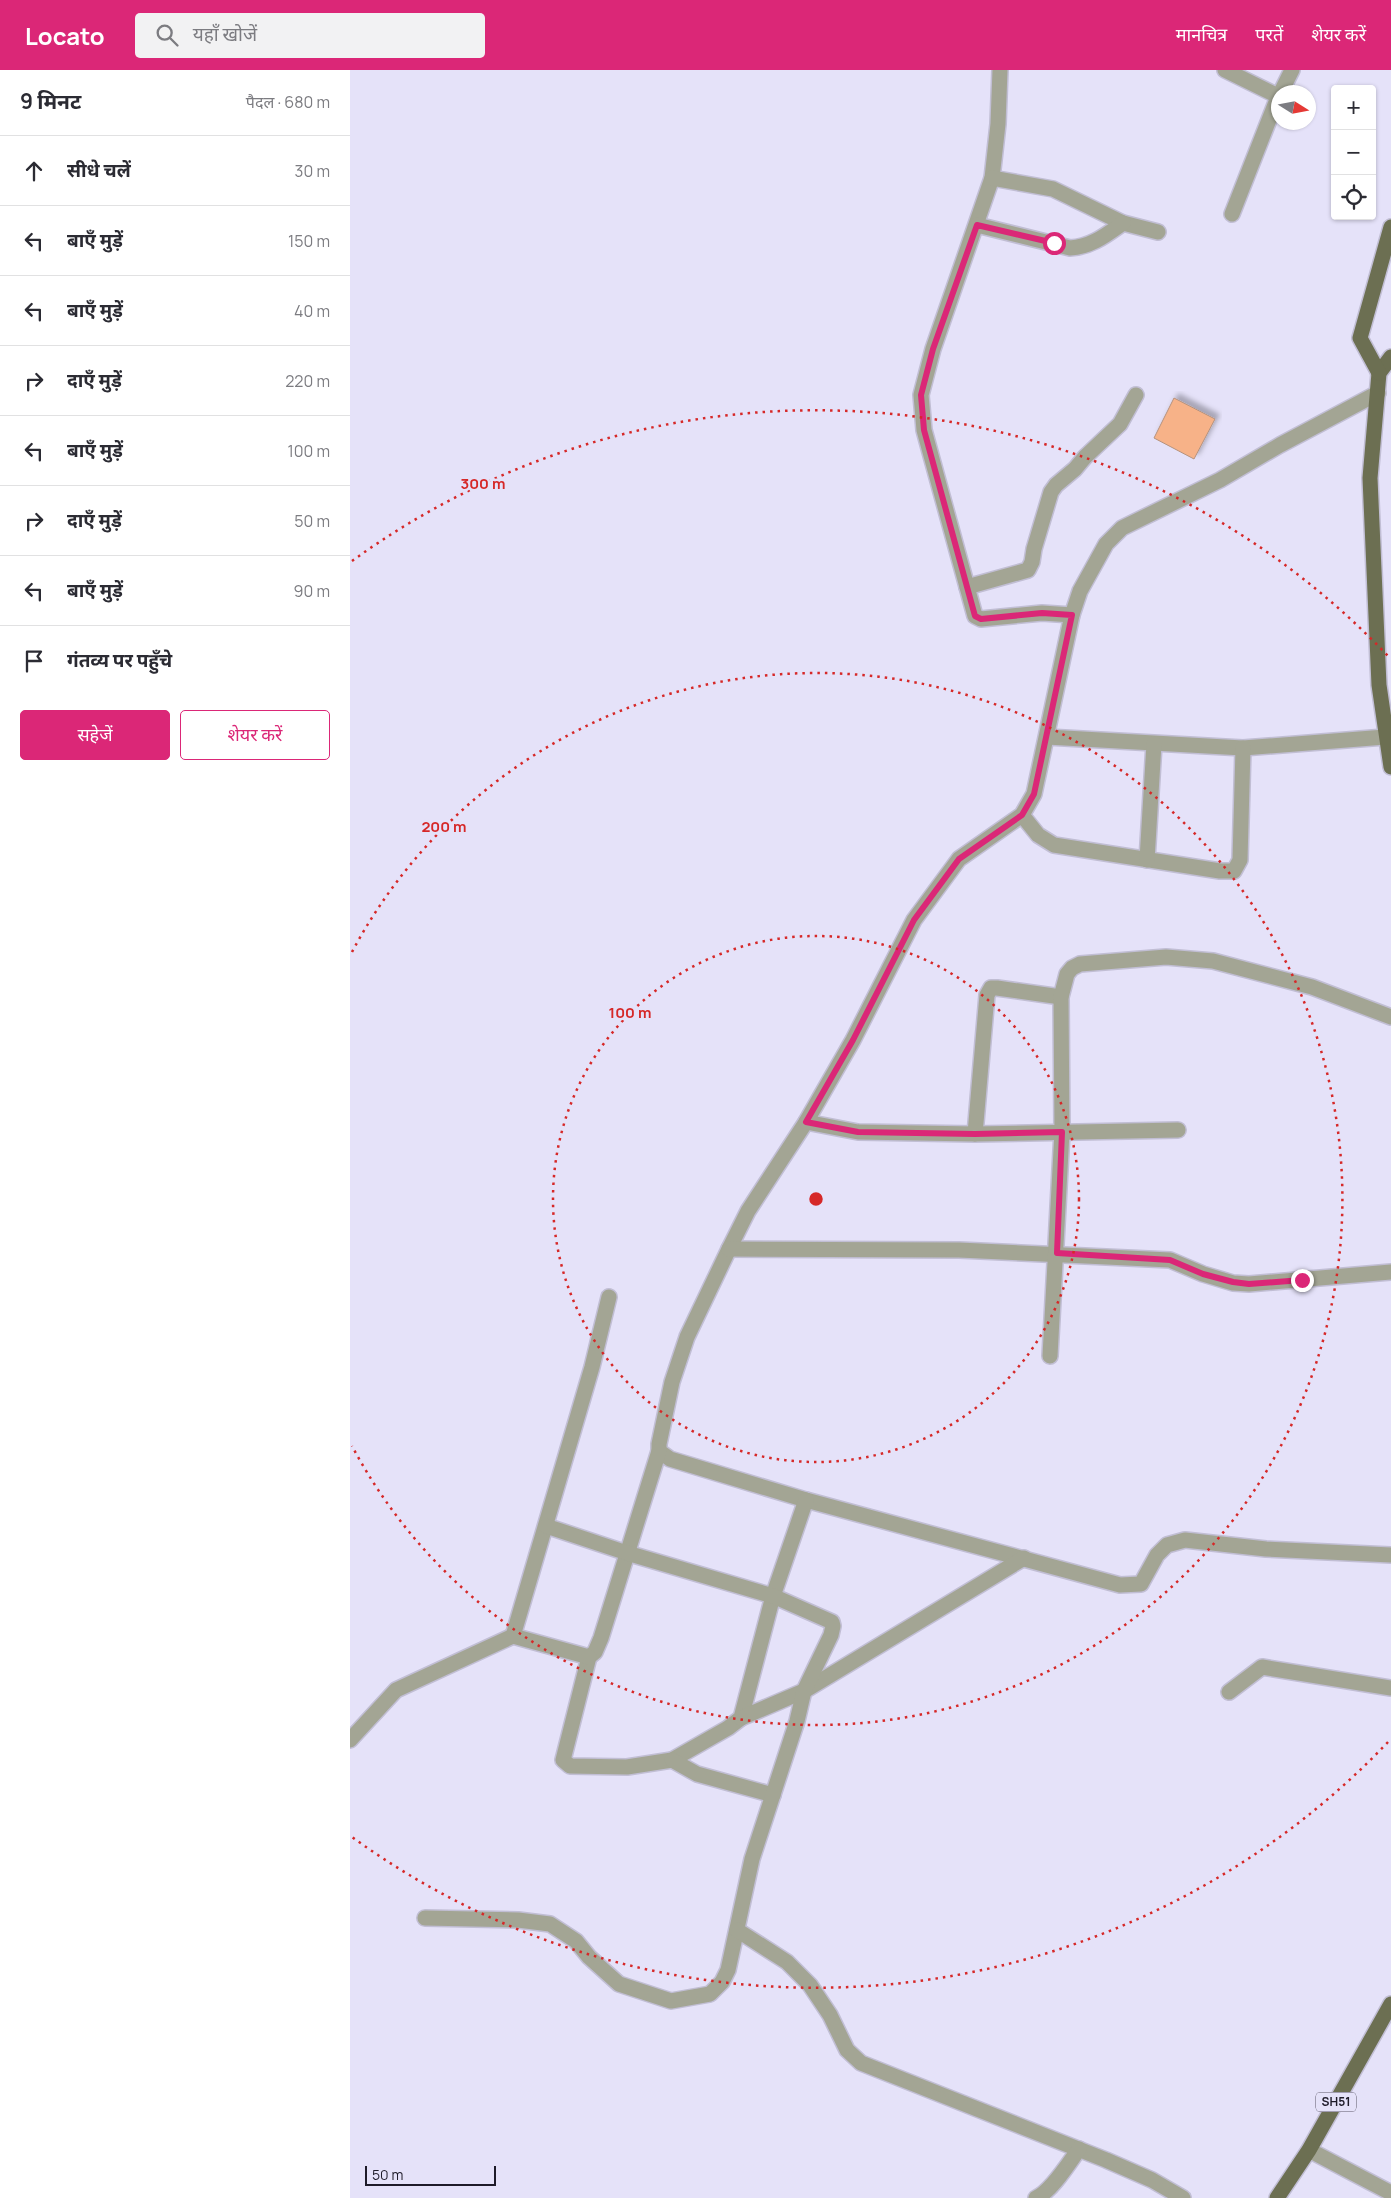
<!DOCTYPE html>
<html lang="hi">
<meta charset="utf-8">
<style>
body{margin:0;font-family:Manrope,"Noto Sans Devanagari",sans-serif;background:#f2f2f3;color:#2b2b33}
.controls{position:absolute;right:15px;top:15px;display:grid;overflow:hidden;border-radius:5px;box-shadow:0 1px 4px #0004}
.controls button{width:45px;height:45px;display:grid;place-items:center;padding:0;border:0;border-bottom:1px solid #e1e1e2;background:#fff;color:#2b2b33;font:25px sans-serif}
.compass{position:absolute;left:921px;top:15px;width:45px;height:45px;border-radius:50%;background:#fff;box-shadow:0 1px 4px #0004;rotate:101deg}
.scale{position:absolute;left:15px;bottom:12px;width:131px;box-sizing:border-box;padding-left:5px;border:2px solid #1e1b29;border-top:0;font-size:14px;line-height:18px;white-space:nowrap;color:#1e1b29;-webkit-text-stroke:4px #e5e2f9;paint-order:stroke}
.stop{position:absolute;width:15px;height:15px;margin:-11px;border:4px solid #db2777;border-radius:50%;background:#fff}
.stop.end{background:#db2777;border-color:#fff;box-shadow:0 1px 5px #0008}
.list{margin:0;padding:0;list-style:none}
h2{display:flex;justify-content:space-between;align-items:center;height:65px;margin:0;padding:0 20px;font-size:21px}
h2 small{font-size:16px;font-weight:400;color:#7c7c81}
.list li{display:grid;grid-template-columns:32px 1fr auto;gap:15px;align-items:center;box-sizing:border-box;height:70px;padding:0 20px;border-top:1px solid #e1e1e2}
.list b{display:block;font-size:19px;white-space:nowrap}
.list em{font-size:16px;font-style:normal;color:#7c7c81}
.actions{display:flex;gap:10px;padding:15px 20px}
.actions a{flex:1;padding:11px 0;border:1px solid #db2777;border-radius:5px;text-align:center;font-size:18px;color:#db2777}
.actions .main{background:#db2777;color:#fff}
.icon{flex:none;width:28px;height:28px;fill:none;stroke:currentColor;stroke-width:2;stroke-linecap:round;stroke-linejoin:round}
.map{position:relative;flex:none;width:1041px;height:2128px;overflow:hidden}
header{display:flex;align-items:center;gap:30px;box-sizing:border-box;height:70px;padding:0 25px;background:#db2777;color:#fff}
header strong{font-size:24px}
nav{display:flex;gap:28px;margin-inline-start:auto;font-size:18px}
.search{width:350px;height:45px;background:#f2f2f3;display:flex;align-items:center;gap:12px;box-sizing:border-box;padding:0 18px;border-radius:5px;color:#7c7c81;font-size:19px}
main{display:flex}
aside{flex:1;background:#fff}
.map>svg:first-child{display:block}
.building{fill:#f7b288;stroke:#b5927d;filter:url(#shadow)}
.lines{fill:none;stroke-linecap:round;stroke-linejoin:round}
.minor-casing{stroke:#c1bed4;stroke-width:18}
.major-casing{stroke:#c1bed4;stroke-width:18}
.minor{stroke:#a3a594;stroke-width:15}
.major{stroke:#6c6f52;stroke-width:15}
.route{stroke:#db2777;stroke-width:6}
.ring{fill:none;stroke:#d62828;stroke-width:2.5;stroke-dasharray:2.5 5}
.labels{text-anchor:middle;stroke-width:5;stroke-linejoin:round;paint-order:stroke}
.shield{fill:#e5e2f9;stroke:#5a5767;stroke-width:1}
.shield-label{font-size:12px;font-weight:bold;fill:#1e1b29}
.centre{fill:#d62828;stroke:#e5e2f9;stroke-width:2.5}
.ring-label{font-size:15px;text-anchor:middle;font-weight:bold;fill:#d62828;stroke:#e5e2f9;stroke-width:5;stroke-linejoin:round;paint-order:stroke}
</style>
<header>
<strong>Locato</strong>
<div class="search"><svg class="icon" aria-label="search" viewBox="0 0 24 24"><circle cx="10" cy="10" r="6"/><path d="M15 15l6 6"/></svg>यहाँ खोजें</div>
<nav><a>मानचित्र</a><a>परतें</a><a>शेयर करें</a></nav>
</header>
<main>
<aside>
<h2>9 मिनट<small>पैदल · 680 m</small></h2>
<ul class="list">
<li><svg class="icon" aria-label="ahead" viewBox="0 0 24 24"><path d="M12 20V5M6 11l6-6 6 6"/></svg><div><b>सीधे चलें</b></div><em>30 m</em></li>
<li><svg class="icon" aria-label="left" viewBox="0 0 24 24"><path d="M17 20v-9H6M10 6l-5 5 5 5"/></svg><div><b>बाएँ मुड़ें</b></div><em>150 m</em></li>
<li><svg class="icon" aria-label="left" viewBox="0 0 24 24"><path d="M17 20v-9H6M10 6l-5 5 5 5"/></svg><div><b>बाएँ मुड़ें</b></div><em>40 m</em></li>
<li><svg class="icon" aria-label="right" viewBox="0 0 24 24"><path d="M7 20v-9h11M14 6l5 5-5 5"/></svg><div><b>दाएँ मुड़ें</b></div><em>220 m</em></li>
<li><svg class="icon" aria-label="left" viewBox="0 0 24 24"><path d="M17 20v-9H6M10 6l-5 5 5 5"/></svg><div><b>बाएँ मुड़ें</b></div><em>100 m</em></li>
<li><svg class="icon" aria-label="right" viewBox="0 0 24 24"><path d="M7 20v-9h11M14 6l5 5-5 5"/></svg><div><b>दाएँ मुड़ें</b></div><em>50 m</em></li>
<li><svg class="icon" aria-label="left" viewBox="0 0 24 24"><path d="M17 20v-9H6M10 6l-5 5 5 5"/></svg><div><b>बाएँ मुड़ें</b></div><em>90 m</em></li>
<li><svg class="icon" aria-label="arrive" viewBox="0 0 24 24"><path d="M6 21V4h12l-3 4 3 4H6"/></svg><div><b>गंतव्य पर पहुँचे</b></div></li>
</ul>
<div class="actions"><a class="main">सहेजें</a><a>शेयर करें</a></div>
</aside>
<div class="map">
<svg width="1041" height="2128" viewBox="0 0 1041 2128">
<defs>
<filter id="shadow"><feDropShadow dx="4.5" dy="-4.5" stdDeviation="2.5" flood-color="#0004"/></filter>
</defs>
<rect width="100%" height="100%" fill="#e5e2f9"/>
<polygon class="building" points="824,328 865,349 844,389 804,368"/>
<g class="lines">
<defs>
<g id="minor">
<polyline points="650,0 648,54 642,108 583,279 571,325 574,360 625,546 631,549 692,543 722,545"/>
<polyline points="875,0 928,26"/>
<polyline points="931,22 942,0"/>
<polyline points="642,108 703,119 773,153 808,162"/>
<polyline points="882,144 928,27"/>
<path d="M 627,155 L 720,178 C 741,177 756,165 773,153"/>
<polyline points="1028,323 930,375 870,410 772,458 756,474 730,521 722,545 684,724 672,745 609,789 564,850 503,970 456,1052 398,1141 379,1179 337,1267 322,1312 309,1374 309,1381 320,1389 456,1430 770,1515 791,1514 807,1485 817,1475 835,1470 916,1479 1041,1485"/>
<polyline points="617,517 678,500 682,492 684,479 701,422 706,415 725,399 735,387 770,354 786,325"/>
<polyline points="697,667 893,678 1035,667"/>
<polyline points="672,745 688,765 704,775 870,801 884,801 890,790 893,678"/>
<polyline points="797,790 804,674"/>
<polyline points="456,1052 508,1062 625,1064 828,1060"/>
<polyline points="625,1064 637,925 641,918 647,918 711,927"/>
<polyline points="379,1179 609,1180 820,1190 853,1204 883,1213 899,1214 1041,1202"/>
<polyline points="700,1286 712,1062 711,927 717,904 722,898 730,894 816,887 863,891 962,917 1041,947"/>
<polyline points="309,1381 251,1568 245,1582 239,1587 213,1690 220,1696 277,1697 322,1690 378,1658 391,1648 423,1526 456,1430"/>
<polyline points="163,1566 242,1297 259,1227"/>
<polyline points="879,1622 912,1597 1041,1618"/>
<polyline points="391,1648 454,1621 674,1488"/>
<polyline points="0,1670 46,1620 163,1566 239,1587"/>
<polyline points="322,1690 347,1704 423,1725"/>
<polyline points="75,1848 168,1850 200,1854 226,1871 239,1887 269,1914 321,1931 360,1924 372,1912 378,1900 402,1789 447,1651 454,1621 481,1565 483,1556 482,1552 423,1526 277,1483 196,1456"/>
<polyline points="387,1860 437,1892 460,1915 480,1945 497,1980 511,1993 756,2090 802,2110 833,2128"/>
<polyline points="959,2080 1041,2123"/>
<path d="M 686,2128 C 701,2122 719,2093 729,2079"/>
</g>
<g id="major">
<polyline points="1041,287 1029,303 1020,408 1029,615 1041,697"/>
<polyline points="1029,303 1010,268 1041,157"/>
<polyline points="927,2128 959,2080 1041,1934"/>
</g>
</defs>
<use href="#minor" class="minor-casing"/>
<use href="#major" class="major-casing"/>
<use href="#minor" class="minor"/>
<use href="#major" class="major"/>
</g>
<g class="lines">
<polyline class="route" points="704,173 627,155 583,279 571,325 574,360 625,546 631,549 692,543 722,545 684,724 672,745 609,789 564,850 503,970 456,1052 508,1062 625,1064 712,1062 707,1183 820,1190 853,1204 883,1212 899,1214 952,1210"/>
</g>
<g class="ring">
<circle cx="466" cy="1129" r="263"/>
<path d="M2 882A526 526 0 1 1 2 1376"/>
<path d="M1038 1672A789 789 0 0 1 2 1767M2 491A789 789 0 0 1 1038 586"/>
</g>
<g class="labels">
<rect class="shield" x="966" y="2022.5" width="40" height="19" rx="4"/>
<g class="shield-label">
<text x="986" y="2036">SH51</text>
</g>
</g>
<circle cx="466" cy="1129" r="8" class="centre"/>
<g class="ring-label">
<text x="133" y="419">300 m</text>
<text x="94" y="762">200 m</text>
<text x="280" y="948">100 m</text>
</g>
</svg>
<div class="controls">
<button>+</button>
<button>−</button>
<button><svg class="icon" aria-label="locate" viewBox="0 0 24 24"><circle cx="12" cy="12" r="6"/><path d="M12 2v4M12 18v4M2 12h4M18 12h4"/></svg></button>
</div>
<svg class="compass" viewBox="-18 -18 36 36"><path d="M0-13l5 13h-10z" fill="#e53935"/><path d="M0 13l5-13h-10z" fill="#7c7c81"/></svg>
<div class="scale">50 m</div>
<div class="stop" style="left:704px;top:173px"></div>
<div class="stop end" style="left:952px;top:1210px"></div>
</div>
</main>
